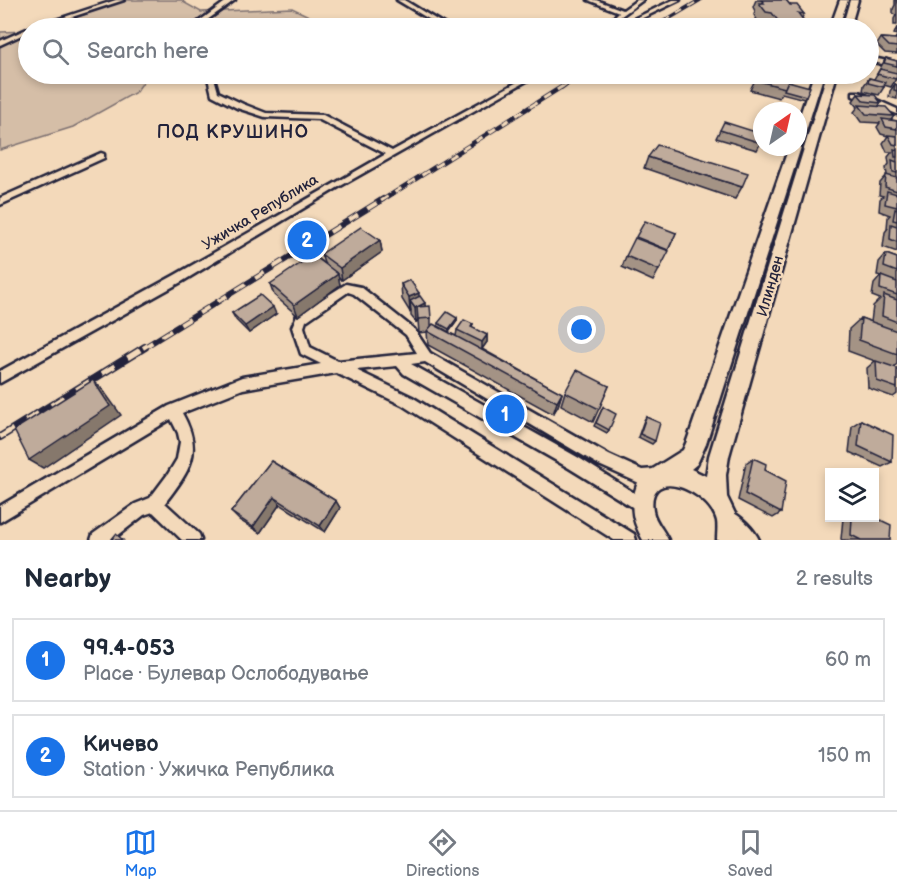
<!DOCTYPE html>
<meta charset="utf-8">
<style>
body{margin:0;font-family:"Balsamiq Sans",sans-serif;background:#f6f6f7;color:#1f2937}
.controls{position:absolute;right:18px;bottom:18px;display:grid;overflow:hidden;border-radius:0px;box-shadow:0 3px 9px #0003}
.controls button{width:54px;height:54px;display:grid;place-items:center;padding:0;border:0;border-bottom:2px solid #e0e1e3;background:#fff;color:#1f2937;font:30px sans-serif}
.compass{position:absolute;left:753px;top:102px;width:54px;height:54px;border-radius:50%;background:#fff;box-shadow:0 3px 9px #0003;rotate:34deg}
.you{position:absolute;left:582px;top:330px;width:21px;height:21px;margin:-15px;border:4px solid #fff;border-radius:50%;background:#1a73e8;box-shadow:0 0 0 9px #1a73e833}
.badge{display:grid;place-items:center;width:39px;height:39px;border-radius:50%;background:#1a73e8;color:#fff;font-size:20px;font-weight:700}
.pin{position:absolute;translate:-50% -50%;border:3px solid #fff;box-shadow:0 2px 6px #0006}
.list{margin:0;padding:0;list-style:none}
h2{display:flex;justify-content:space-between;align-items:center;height:78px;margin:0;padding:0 24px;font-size:26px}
h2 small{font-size:20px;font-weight:400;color:#747a83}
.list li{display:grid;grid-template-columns:39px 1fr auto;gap:18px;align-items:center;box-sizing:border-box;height:84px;margin:0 12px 12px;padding:0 12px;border:2px solid #e0e1e3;border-radius:0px}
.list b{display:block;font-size:22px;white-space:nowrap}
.list p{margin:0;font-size:20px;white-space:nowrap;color:#747a83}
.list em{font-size:20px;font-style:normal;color:#747a83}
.icon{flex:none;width:33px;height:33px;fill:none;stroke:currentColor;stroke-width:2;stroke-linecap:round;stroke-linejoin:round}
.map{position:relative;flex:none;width:897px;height:540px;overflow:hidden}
.search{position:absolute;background:#fff;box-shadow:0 3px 9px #0003;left:18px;right:18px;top:18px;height:66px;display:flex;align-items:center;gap:15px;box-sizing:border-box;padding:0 21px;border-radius:33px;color:#747a83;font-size:22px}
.sheet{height:270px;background:#fff}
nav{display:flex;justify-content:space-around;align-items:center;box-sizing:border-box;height:84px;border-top:2px solid #e0e1e3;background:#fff;font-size:16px;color:#747a83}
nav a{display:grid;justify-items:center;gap:3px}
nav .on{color:#1a73e8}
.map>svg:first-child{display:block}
.green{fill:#d5bea7;stroke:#7c7071;stroke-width:1.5}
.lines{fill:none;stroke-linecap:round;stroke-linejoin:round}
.street-casing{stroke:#22223b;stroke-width:5}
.primary-casing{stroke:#22223b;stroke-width:5}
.street{fill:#f3d9ba;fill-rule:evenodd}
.primary{fill:#f3d9ba;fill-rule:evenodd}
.rail-far3-casing{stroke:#22223b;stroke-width:4}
.rail-far2-casing{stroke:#22223b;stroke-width:4.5}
.rail-far1-casing{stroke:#22223b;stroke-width:6}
.rail-casing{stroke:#22223b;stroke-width:8}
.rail-far3{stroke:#f3d9ba;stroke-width:2;stroke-dasharray:7;stroke-linecap:butt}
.rail-far2{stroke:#f3d9ba;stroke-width:3;stroke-dasharray:8;stroke-linecap:butt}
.rail-far1{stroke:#f3d9ba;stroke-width:4;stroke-dasharray:11;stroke-linecap:butt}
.rail{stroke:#f3d9ba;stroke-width:5;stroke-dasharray:15;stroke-linecap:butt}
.wall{fill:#a49385;stroke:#22223b;stroke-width:1.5}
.shaded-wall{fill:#86786c;stroke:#22223b;stroke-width:1.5}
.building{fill:#bfab9b;stroke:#22223b;stroke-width:1.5}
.labels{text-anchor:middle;stroke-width:5;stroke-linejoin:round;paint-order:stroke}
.street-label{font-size:15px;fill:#22223b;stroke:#f3d9ba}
.far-district-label{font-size:18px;font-weight:bold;letter-spacing:1.5px;fill:#22223b;stroke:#f3d9ba}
</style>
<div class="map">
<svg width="897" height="540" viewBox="0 0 897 540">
<rect width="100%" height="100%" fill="#f3d9ba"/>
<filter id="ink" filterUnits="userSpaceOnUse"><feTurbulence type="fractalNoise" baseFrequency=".0167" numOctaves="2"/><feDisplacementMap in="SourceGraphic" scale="12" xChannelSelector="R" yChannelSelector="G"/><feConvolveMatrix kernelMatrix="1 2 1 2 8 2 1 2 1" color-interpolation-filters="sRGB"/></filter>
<g filter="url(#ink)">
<g class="green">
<polygon points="126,0 184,0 183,2 201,12 292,8 313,18 290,28 40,28 70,23 77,17"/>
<polygon points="28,31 28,74 149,74 136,92 73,127 0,150 0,32"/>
</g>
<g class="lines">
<defs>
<g id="street">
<polygon points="116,0 124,0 38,28 31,28"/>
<polygon points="228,0 235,0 196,28 190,28"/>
<polygon points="397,0 404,0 450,28 444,28"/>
<polygon points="588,0 596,0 623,10 637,0 643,0 620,17 615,28 609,28 615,16 619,12"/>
<polygon points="673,0 680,0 622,28 615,28"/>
<polygon points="29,28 28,32 0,45 0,41"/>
<polygon points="868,57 897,63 897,67 868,61"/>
<polygon points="207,74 213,74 218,92 243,104 266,113 323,115 392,151 532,74 539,74 337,188 183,281 0,383 0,371 175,275 386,154 318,119 265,117 237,108 212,95"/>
<polygon points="853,92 859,92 897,109 897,114 853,96"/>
<polygon points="101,153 104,154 104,158 0,205 0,198"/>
<path d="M 346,284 L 361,287 L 414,329 L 430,353 L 609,455 L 642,470 L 655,469 L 660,471 L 662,476 L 660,481 L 642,484 L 637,482 L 599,465 L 425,362 L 411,364 L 579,458 L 647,501 L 649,506 L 647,511 L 642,513 L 569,468 L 404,374 L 397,366 L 356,370 L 412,397 L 634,534 L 636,540 L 614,540 L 402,405 L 336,373 L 243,389 L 182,413 C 204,452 190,470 165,503 L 199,534 L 201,540 L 182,540 L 153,512 L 144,515 L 112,540 L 91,540 L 93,534 L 135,504 L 150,498 L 168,474 L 177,459 L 180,442 L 178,433 L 171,419 L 0,522 L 0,506 L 169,406 L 242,377 L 321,364 L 301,354 L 292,327 L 297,315 ZM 348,292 L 354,294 L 406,335 L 417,353 L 338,361 L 310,347 L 304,327 L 306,321 Z"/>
<path d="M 730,511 C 741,516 754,529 759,540 L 740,540 L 725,524 L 722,519 L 725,514 Z"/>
</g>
<g id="primary">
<polygon points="840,0 848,0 838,28 830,28"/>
<polygon points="850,0 858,0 850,28 842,28"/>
<polygon points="814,74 824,74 804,137 798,140 798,121"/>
<path d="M 827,74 L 837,74 L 729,456 L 726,475 L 727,497 L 738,520 L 739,540 L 717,540 C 717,534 718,527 717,521 C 710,491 645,463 653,511 C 655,522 664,530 668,540 L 643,540 C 629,515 630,502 640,477 L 683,450 L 687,441 L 789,147 L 798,147 L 799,145 L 801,147 L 706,444 L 697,464 L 691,469 L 706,476 L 709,456 Z"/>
</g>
</defs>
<use href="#street" class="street-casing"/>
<use href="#primary" class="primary-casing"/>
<use href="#street" class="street"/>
<use href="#primary" class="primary"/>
<defs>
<g id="rail-far3">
<polyline points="653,28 700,0"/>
<polyline points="561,88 581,74"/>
</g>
<polyline id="rail-far2" points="381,201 563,86"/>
<polyline id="rail-far1" points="143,348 383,199"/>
<polyline id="rail" points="0,437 145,347"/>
</defs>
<use href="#rail-far3" class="rail-far3-casing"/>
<use href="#rail-far2" class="rail-far2-casing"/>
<use href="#rail-far1" class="rail-far1-casing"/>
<use href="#rail" class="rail-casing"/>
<use href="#rail-far3" class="rail-far3"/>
<use href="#rail-far2" class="rail-far2"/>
<use href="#rail-far1" class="rail-far1"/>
<use href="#rail" class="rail"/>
</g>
<g class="wall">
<polygon points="756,0 786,0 790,5 804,14 802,18 806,24 804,28 768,28 766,25 760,25 754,15 755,11 753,7"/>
<polygon points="895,0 897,0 897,25 894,25 894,19 896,15 893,14 893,9 895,5"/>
<polygon points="897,27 897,35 894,34"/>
<polygon points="897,36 897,54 885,53 877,45 881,38 895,39"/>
<polygon points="886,58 897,61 897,72 896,79 891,87 884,85 884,87 879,95 863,91 864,85 869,78 874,79"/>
<polygon points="755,80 788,81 806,96 804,99 782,93 779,98 750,90"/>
<polygon points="895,84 897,85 897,99 889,97 890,91"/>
<polygon points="858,94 881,103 878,107 894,116 891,120 897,121 897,252 883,247 885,232 888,228 887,228 888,217 890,215 879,211 880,199 883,196 879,195 880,183 887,175 886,168 889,164 888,157 892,152 887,152 883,143 888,136 881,134 877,127 880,123 861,122 854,112 858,107 853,101"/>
<polygon points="720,130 762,140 757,150 716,138"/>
<polygon points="648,157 742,187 735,199 644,168"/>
<polygon points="676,233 663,262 653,281 622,267 626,256"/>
<polygon points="380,240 382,252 342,280 338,276 340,285 298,316 274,295 270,284 324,263 321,254"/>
<polygon points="886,254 897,258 897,364 894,367 897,368 897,394 893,397 868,388 867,368 875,361 848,351 849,329 861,318 871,322 873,306 880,299 872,296 874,284 881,276 877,275 879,262"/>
<polygon points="401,284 419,297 425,306 431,318 431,325 456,336 457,330 473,324 472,328 487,335 487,342 482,349 562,393 558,406 553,414 428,345 427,332 419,333 418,321 416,322 411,316 411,311 410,312 402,299"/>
<polygon points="232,313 276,314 249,333 236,320"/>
<polygon points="457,318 457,321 449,332 438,326 438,323"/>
<polygon points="609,386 593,422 561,405 565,392"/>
<polygon points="603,407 609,430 607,433 594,426"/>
<polygon points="646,417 655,441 652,444 638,437 644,420"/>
<polygon points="861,420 892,462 882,467 849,452 852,426"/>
<polygon points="753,458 781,513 773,518 738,500 746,463"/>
<polygon points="271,461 336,501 340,508 325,532 280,504 260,533 239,520 231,512"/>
<polygon points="843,518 874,518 890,540 842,540 841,539"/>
</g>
<g class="shaded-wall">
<polygon points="380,240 382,252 342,280 340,268"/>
<polygon points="338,274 340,285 298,316 294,305"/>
<polygon points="419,293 419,306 425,303 426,317 418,319 418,321 416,322 415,308 410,301 411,311 410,312 409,297"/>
<polygon points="273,307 276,314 249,333 245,326"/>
<polygon points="457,318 457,321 449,332 449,329"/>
<polygon points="487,335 487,342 482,349 482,342"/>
<polygon points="93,380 103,390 121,415 43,468 29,460"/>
<polygon points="562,393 558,406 553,414 557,402"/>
<polygon points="274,497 280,504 260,533 253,527"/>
<polygon points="336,501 340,508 325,532 320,526"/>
</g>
<g class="building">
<polygon points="761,0 786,0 790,5 797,5 804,14 798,13 806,24 779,22 772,13 766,12 759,3 764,3"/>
<polygon points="881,38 896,39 897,40 897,47 889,46"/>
<polygon points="886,58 897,61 897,66 884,63"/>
<polygon points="880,69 897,73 897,76 896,79 877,74"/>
<polygon points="759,74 791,74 785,88 755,80"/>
<polygon points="869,78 885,82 884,87 868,83"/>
<polygon points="788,81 810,87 806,96 784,90"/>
<polygon points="895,84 897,85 897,91 894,90"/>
<polygon points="858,94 875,95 881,103 864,101"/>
<polygon points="859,105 886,107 894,116 866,114"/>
<polygon points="882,119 897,121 897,129 886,127"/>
<polygon points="724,122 762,134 762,140 761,143 720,130"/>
<polygon points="888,135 897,136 897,145 893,144"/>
<polygon points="657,145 748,173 742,187 648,157"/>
<polygon points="894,149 897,150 897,157 895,157"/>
<polygon points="892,160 897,162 897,173 893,172"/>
<polygon points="886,175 897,178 897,191 885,187"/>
<polygon points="887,191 897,194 897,207 885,204"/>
<polygon points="895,209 897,210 897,221 893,220"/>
<polygon points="645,221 676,233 668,250 636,237"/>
<polygon points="891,224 897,226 897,242 890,239"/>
<polygon points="361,227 380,240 340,268 321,254"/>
<polygon points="635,238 669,251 659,270 626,256"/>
<polygon points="886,254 897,258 897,272 884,267"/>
<polygon points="313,255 338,274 294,305 270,284"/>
<polygon points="881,276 897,282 897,295 880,289"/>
<polygon points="410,280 419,293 409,297 401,284"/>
<polygon points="260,295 273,307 245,326 232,313"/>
<polygon points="884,295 897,300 897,322 882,316"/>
<polygon points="420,296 425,303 415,308 410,301"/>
<polygon points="430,306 431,318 418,319 417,307"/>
<polygon points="447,312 457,318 449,329 438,323"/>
<polygon points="861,318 897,331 897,354 859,340"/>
<polygon points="464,320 473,324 471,327 487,335 482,342 457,330"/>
<polygon points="433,324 562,393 557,402 427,331"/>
<polygon points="876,361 897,368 897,388 877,381"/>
<polygon points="577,370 609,386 599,409 565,392"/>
<polygon points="93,380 110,406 29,460 14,430"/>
<polygon points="603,407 616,414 609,430 596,423"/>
<polygon points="646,417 660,423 655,441 640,434"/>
<polygon points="861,420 893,435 892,462 858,446"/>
<polygon points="753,458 766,464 765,470 786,481 781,513 745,494"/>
<polygon points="271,461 336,501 320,526 274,497 253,527 231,512"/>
<polygon points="874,517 891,525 890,540 861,540 851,535 852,518 874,518"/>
<polygon points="116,534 123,540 111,540"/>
</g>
</g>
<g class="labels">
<g class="street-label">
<text transform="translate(260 212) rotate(-31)" y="5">Ужичка Република</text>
<text transform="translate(770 286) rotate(-74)" y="5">Илинден</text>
</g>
<g class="far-district-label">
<text x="233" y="138">ПОД КРУШИНО</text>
</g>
</g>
</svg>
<div class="controls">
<button><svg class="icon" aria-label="layers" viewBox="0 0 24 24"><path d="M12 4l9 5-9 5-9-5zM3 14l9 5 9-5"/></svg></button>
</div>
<svg class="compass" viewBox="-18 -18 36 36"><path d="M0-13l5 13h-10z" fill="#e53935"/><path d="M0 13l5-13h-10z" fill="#747a83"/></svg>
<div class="you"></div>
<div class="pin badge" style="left:505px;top:414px">1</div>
<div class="pin badge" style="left:307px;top:240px">2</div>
<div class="search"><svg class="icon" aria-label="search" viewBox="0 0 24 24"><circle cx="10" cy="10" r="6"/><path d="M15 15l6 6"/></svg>Search here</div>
</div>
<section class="sheet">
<h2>Nearby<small>2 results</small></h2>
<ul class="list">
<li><span class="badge">1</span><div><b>99.4-053</b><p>Place · Булевар Ослободување</p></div><em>60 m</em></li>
<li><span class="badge">2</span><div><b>Кичево</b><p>Station · Ужичка Република</p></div><em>150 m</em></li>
</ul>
</section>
<nav>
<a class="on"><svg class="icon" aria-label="map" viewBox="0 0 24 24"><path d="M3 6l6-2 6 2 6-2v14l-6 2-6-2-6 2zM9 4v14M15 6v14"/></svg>Map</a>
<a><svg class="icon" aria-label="directions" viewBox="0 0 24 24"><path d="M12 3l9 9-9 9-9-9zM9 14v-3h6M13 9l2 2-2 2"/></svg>Directions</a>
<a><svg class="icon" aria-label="saved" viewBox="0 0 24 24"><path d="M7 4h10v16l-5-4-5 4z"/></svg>Saved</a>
</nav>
